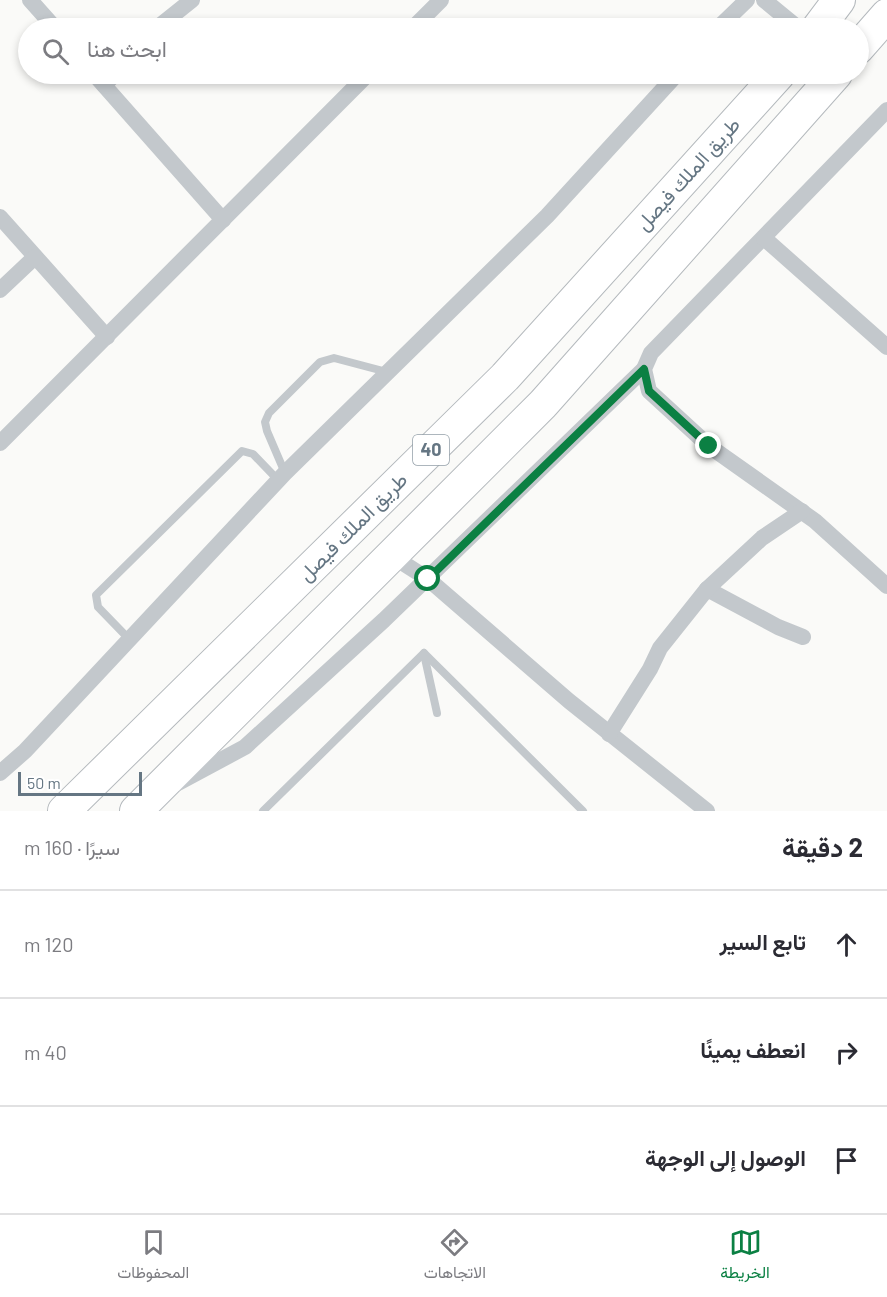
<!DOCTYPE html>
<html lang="ar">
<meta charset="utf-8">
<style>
body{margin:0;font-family:Barlow,Vazirmatn,sans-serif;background:#f7f7f7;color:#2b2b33;direction:rtl}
.scale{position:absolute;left:18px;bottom:15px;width:124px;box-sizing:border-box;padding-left:6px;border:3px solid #657683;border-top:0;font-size:16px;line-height:21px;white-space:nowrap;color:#657683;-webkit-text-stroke:4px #fff;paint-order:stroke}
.stop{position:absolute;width:18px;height:18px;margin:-14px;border:4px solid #0b8043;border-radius:50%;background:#fff}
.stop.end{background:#0b8043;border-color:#fff;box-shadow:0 2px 6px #0008}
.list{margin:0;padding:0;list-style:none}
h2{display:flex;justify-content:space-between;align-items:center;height:78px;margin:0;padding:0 24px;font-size:26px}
h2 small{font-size:20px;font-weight:400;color:#7c7c81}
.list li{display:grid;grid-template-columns:39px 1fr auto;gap:18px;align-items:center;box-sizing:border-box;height:108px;padding:0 24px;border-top:2px solid #e1e1e2}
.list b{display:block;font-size:22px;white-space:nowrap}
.list em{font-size:20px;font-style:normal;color:#7c7c81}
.icon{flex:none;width:33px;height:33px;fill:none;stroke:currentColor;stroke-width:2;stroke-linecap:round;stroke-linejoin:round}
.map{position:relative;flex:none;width:887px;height:811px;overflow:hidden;direction:ltr}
.search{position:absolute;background:#fff;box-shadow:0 3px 9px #0003;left:18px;right:18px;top:18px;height:66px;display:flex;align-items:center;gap:15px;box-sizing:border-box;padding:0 21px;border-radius:33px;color:#7c7c81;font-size:22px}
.sheet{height:402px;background:#fff}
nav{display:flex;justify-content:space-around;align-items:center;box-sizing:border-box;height:84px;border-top:2px solid #e1e1e2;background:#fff;font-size:16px;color:#7c7c81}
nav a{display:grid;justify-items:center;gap:3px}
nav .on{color:#0b8043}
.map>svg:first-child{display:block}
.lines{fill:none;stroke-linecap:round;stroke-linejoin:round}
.highway-casing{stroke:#b4b9bd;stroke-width:34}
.lane{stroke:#c3c8cc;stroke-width:8}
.street{stroke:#c3c8cc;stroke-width:16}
.highway{stroke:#fff;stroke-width:32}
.route{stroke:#0b8043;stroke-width:8}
.labels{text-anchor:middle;stroke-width:6;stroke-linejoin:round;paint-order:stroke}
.shield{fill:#fff;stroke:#939fa8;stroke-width:1.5}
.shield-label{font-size:18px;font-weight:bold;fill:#657683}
.street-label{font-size:20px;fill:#657683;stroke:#fff}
</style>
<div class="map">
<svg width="887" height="811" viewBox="0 0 887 811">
<rect width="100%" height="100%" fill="#fafaf8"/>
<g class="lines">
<defs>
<g id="highway">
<polyline points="818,28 839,0"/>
<polyline points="858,48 887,15"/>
<polyline points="64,811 505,377 779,74"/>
<polyline points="136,811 543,404 836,74"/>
</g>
</defs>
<use href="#highway" class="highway-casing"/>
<g class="lane">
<polyline points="285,473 267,431 265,422 269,413 320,362 334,358 387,372"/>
<polyline points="129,639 98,607 96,595 242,451 253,454 278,480"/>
<polyline points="424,653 583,811"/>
<polyline points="424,654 437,713"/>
<polyline points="263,811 424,653"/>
</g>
<g class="street">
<polyline points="30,0 55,28"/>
<polyline points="764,0 798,28"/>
<polyline points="157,28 192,0"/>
<polyline points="413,28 441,0"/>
<polyline points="718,28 747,0"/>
<polyline points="94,74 223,220"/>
<polyline points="104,85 115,74"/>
<polyline points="887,110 651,353 644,369 649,391 709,446 815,521 887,586"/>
<polyline points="0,217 107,337"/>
<polyline points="764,238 887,347"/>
<polyline points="0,290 35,257"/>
<polyline points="0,443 368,74"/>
<polyline points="392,556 428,579 569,701 707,811"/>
<polyline points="707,589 778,627 803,637"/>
<polyline points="609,734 650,669 660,648 707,589 762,538 802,511"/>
<polyline points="0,773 25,751 285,473 547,216 677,74"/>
<polyline points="178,783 245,747 384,620 644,369"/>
</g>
<use href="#highway" class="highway"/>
</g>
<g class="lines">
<polyline class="route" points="428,579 644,369 649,391 709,446"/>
</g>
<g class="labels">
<rect class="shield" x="413" y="435" width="36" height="30" rx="4.5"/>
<g class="shield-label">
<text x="431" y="456">40</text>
</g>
<g class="street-label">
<text transform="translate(688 174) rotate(-48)" y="7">طريق الملك فيصل</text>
<text transform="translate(353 527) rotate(-45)" y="7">طريق الملك فيصل</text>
</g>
</g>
</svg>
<div class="scale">50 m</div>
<div class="stop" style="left:428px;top:579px"></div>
<div class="stop end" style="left:709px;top:446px"></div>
<div class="search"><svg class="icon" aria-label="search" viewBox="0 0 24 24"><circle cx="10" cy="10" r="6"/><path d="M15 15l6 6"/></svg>ابحث هنا</div>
</div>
<section class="sheet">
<h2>2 دقيقة<small>سيرًا · 160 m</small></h2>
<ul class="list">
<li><svg class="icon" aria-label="ahead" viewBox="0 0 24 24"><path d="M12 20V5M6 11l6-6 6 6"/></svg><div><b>تابع السير</b></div><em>120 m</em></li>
<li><svg class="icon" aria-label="right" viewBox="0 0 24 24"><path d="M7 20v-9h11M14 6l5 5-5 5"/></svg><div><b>انعطف يمينًا</b></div><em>40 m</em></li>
<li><svg class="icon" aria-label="arrive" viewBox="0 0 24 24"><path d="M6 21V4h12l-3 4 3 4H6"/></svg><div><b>الوصول إلى الوجهة</b></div></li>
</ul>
</section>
<nav>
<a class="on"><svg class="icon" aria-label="map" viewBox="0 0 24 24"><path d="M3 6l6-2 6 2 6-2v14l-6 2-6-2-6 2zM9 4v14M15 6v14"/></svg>الخريطة</a>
<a><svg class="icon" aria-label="directions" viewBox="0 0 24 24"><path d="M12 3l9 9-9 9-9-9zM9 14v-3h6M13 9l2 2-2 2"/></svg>الاتجاهات</a>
<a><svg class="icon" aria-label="saved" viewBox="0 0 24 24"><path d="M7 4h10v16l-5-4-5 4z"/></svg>المحفوظات</a>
</nav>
